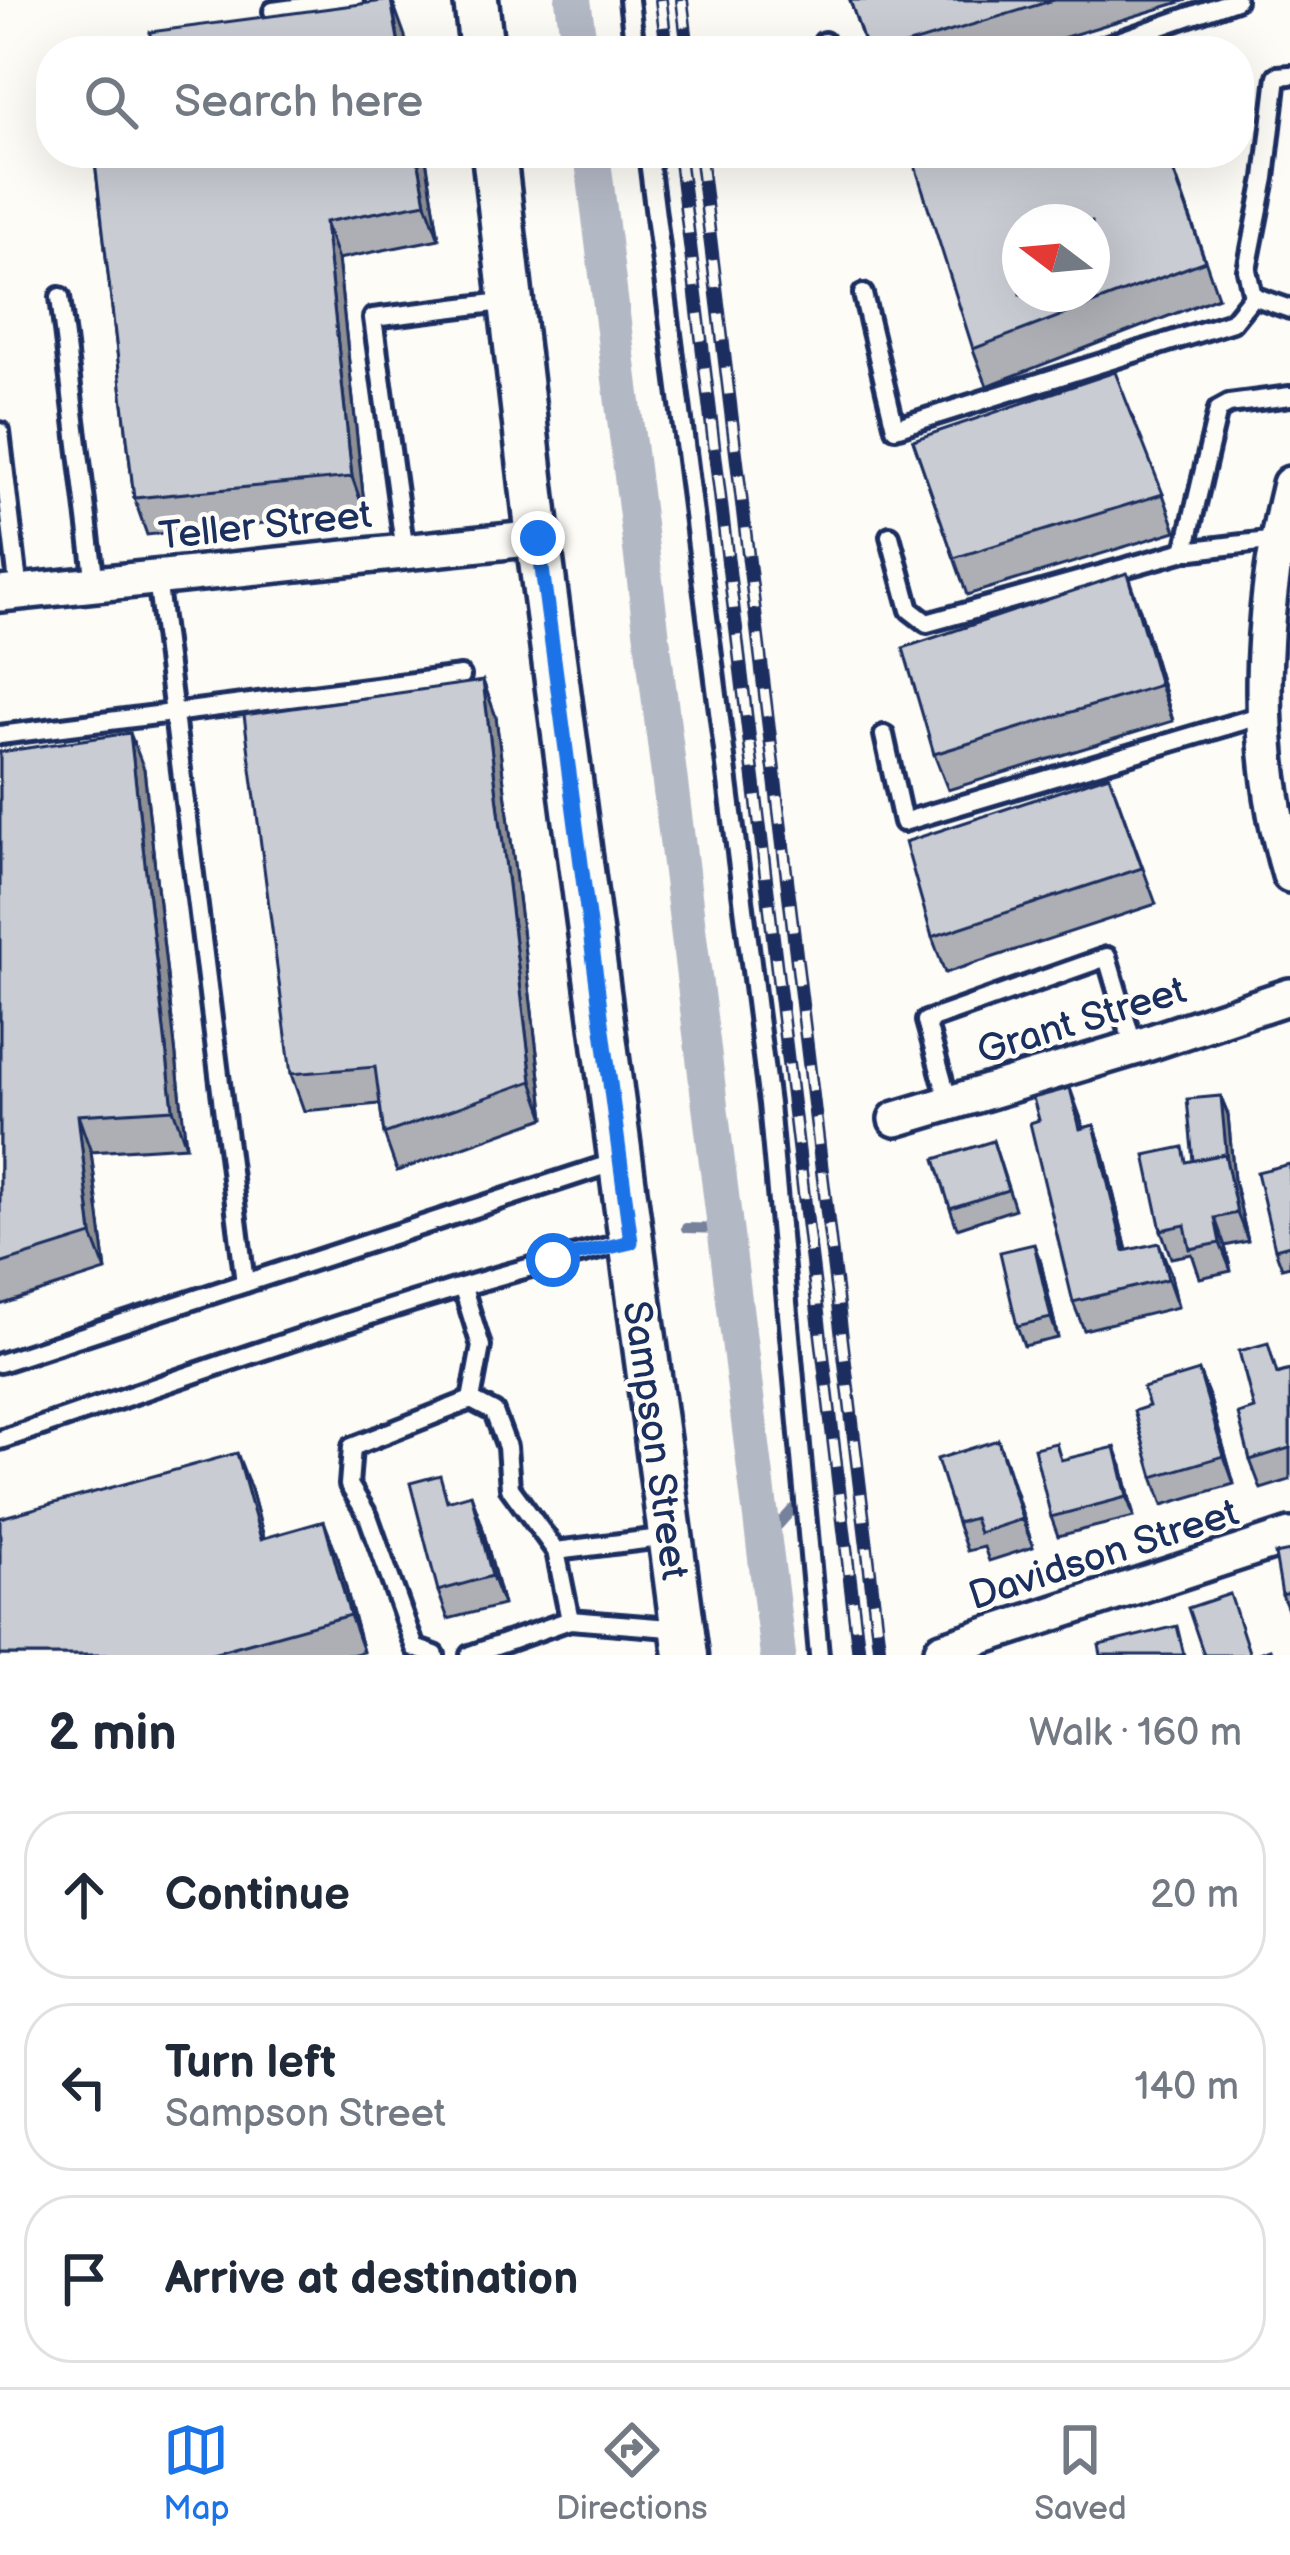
<!DOCTYPE html>
<meta charset="utf-8">
<style>
body{margin:0;font-family:"Balsamiq Sans",sans-serif;background:#f6f6f7;color:#1f2937}
.compass{position:absolute;left:1002px;top:204px;width:108px;height:108px;border-radius:50%;background:#fff;box-shadow:0 12px 48px #0002;rotate:286deg}
.stop{position:absolute;width:36px;height:36px;margin:-27px;border:9px solid #1a73e8;border-radius:50%;background:#fff}
.stop.end{background:#1a73e8;border-color:#fff;box-shadow:0 3px 12px #0008}
.list{margin:0;padding:0;list-style:none}
h2{display:flex;justify-content:space-between;align-items:center;height:156px;margin:0;padding:0 48px;font-size:51px}
h2 small{font-size:39px;font-weight:400;color:#747a83}
.list li{display:grid;grid-template-columns:78px 1fr auto;gap:36px;align-items:center;box-sizing:border-box;height:168px;margin:0 24px 24px;padding:0 24px;border:3px solid #e0e1e3;border-radius:48px}
.list b{display:block;font-size:45px;white-space:nowrap}
.list p{margin:0;font-size:39px;white-space:nowrap;color:#747a83}
.list em{font-size:39px;font-style:normal;color:#747a83}
.icon{flex:none;width:66px;height:66px;fill:none;stroke:currentColor;stroke-width:2;stroke-linecap:round;stroke-linejoin:round}
.map{position:relative;flex:none;width:1290px;height:1655px;overflow:hidden}
.search{position:absolute;background:#fff;box-shadow:0 12px 48px #0002;left:36px;right:36px;top:36px;height:132px;display:flex;align-items:center;gap:30px;box-sizing:border-box;padding:0 42px;border-radius:48px;color:#747a83;font-size:45px}
.sheet{height:732px;background:#fff}
nav{display:flex;justify-content:space-around;align-items:center;box-sizing:border-box;height:168px;border-top:3px solid #e0e1e3;background:#fff;font-size:33px;color:#747a83}
nav a{display:grid;justify-items:center;gap:6px}
nav .on{color:#1a73e8}
.map>svg:first-child{display:block}
.lines{fill:none;stroke-linecap:round;stroke-linejoin:round}
.stream{stroke:#76819c;stroke-width:10}
.canal{stroke:#b3b8c5;stroke-width:36}
.service-casing{stroke:#1b2f5e;stroke-width:26}
.minor-casing{stroke:#1b2f5e;stroke-width:42}
.tertiary-casing{stroke:#1b2f5e;stroke-width:51}
.service{stroke:#fdfcf7;stroke-width:16}
.minor{stroke:#fdfcf7;stroke-width:33}
.tertiary{stroke:#fdfcf7;stroke-width:42}
.rail-casing{stroke:#1b2f5e;stroke-width:14}
.rail{stroke:#fdfcf7;stroke-width:9;stroke-dasharray:27;stroke-linecap:butt}
.wall{fill:#adafb5;stroke:#1b2f5e;stroke-width:3}
.shaded-wall{fill:#8d8f94;stroke:#1b2f5e;stroke-width:3}
.building{fill:#c9ccd3;stroke:#1b2f5e;stroke-width:3;fill-rule:evenodd}
.route{stroke:#1a73e8;stroke-width:15}
.labels{text-anchor:middle;stroke-width:9;stroke-linejoin:round;paint-order:stroke}
.street-label{font-size:39px;fill:#1b2f5e;stroke:#fdfcf7}
</style>
<div class="map">
<svg width="1290" height="1655" viewBox="0 0 1290 1655">
<rect width="100%" height="100%" fill="#fdfcf7"/>
<filter id="ink" filterUnits="userSpaceOnUse"><feTurbulence type="fractalNoise" baseFrequency=".00833" numOctaves="2"/><feDisplacementMap in="SourceGraphic" scale="24" xChannelSelector="R" yChannelSelector="G"/><feConvolveMatrix kernelMatrix="1 2 1 2 8 2 1 2 1" color-interpolation-filters="sRGB"/></filter>
<g filter="url(#ink)">
<g class="lines">
<g class="stream">
<polyline points="686,1228 727,1229"/>
<polyline points="765,1540 801,1500"/>
</g>
<g class="canal">
<polyline points="573,0 580,51"/>
<polyline points="592,153 778,1655"/>
</g>
<defs>
<g id="service">
<polyline points="629,0 635,51"/>
<polyline points="273,11 354,0"/>
<polyline points="824,42 827,51"/>
<polyline points="1090,51 1236,0"/>
<polyline points="648,153 769,1104 819,1655"/>
<polyline points="863,294 895,428 1232,322 1253,296 1290,309"/>
<polyline points="1253,296 1247,270 1265,178 1277,76 1290,75"/>
<polyline points="60,297 95,584"/>
<polyline points="0,432 19,592"/>
<polyline points="890,536 910,610 927,623 1185,551"/>
<polyline points="1276,540 1185,551 1218,410 1229,404 1290,396"/>
<polyline points="405,552 373,318 511,301"/>
<polyline points="157,578 245,1283"/>
<polyline points="0,735 461,676"/>
<polyline points="884,735 903,822 1263,715"/>
<polyline points="949,1103 926,1021 1107,957 1134,1048"/>
<polyline points="463,1288 481,1346 471,1400"/>
<polyline points="0,1363 619,1161"/>
<path d="M 0,1440 C 208,1370 415,1293 628,1242"/>
<polyline points="556,1551 669,1537"/>
<polyline points="435,1655 415,1648 368,1516 349,1485 352,1447 471,1400 494,1412 507,1447 510,1488 556,1551 570,1620"/>
<polyline points="470,1655 570,1620 682,1629"/>
</g>
<g id="minor">
<path d="M 1290,484 C 1259,610 1252,749 1290,875"/>
<polyline points="0,594 538,538"/>
<polyline points="896,1119 1134,1048 1290,996"/>
<polyline points="942,1650 1290,1536"/>
</g>
<g id="tertiary">
<polyline points="476,0 482,51"/>
<polyline points="494,153 538,538 686,1655"/>
</g>
</defs>
<use href="#service" class="service-casing"/>
<use href="#minor" class="minor-casing"/>
<use href="#tertiary" class="tertiary-casing"/>
<use href="#service" class="service"/>
<use href="#minor" class="minor"/>
<use href="#tertiary" class="tertiary"/>
<defs>
<g id="rail">
<polyline points="661,0 667,51"/>
<polyline points="682,0 688,51"/>
<polyline points="679,153 859,1655"/>
<polyline points="700,153 880,1655"/>
</g>
</defs>
<use href="#rail" class="rail-casing"/>
<use href="#rail" class="rail"/>
</g>
<g class="wall">
<polygon points="850,0 1187,0 1020,51 867,51"/>
<polygon points="94,153 425,153 439,239 338,259 365,513 147,535 134,498"/>
<polygon points="1168,153 1218,297 987,386 973,349"/>
<polygon points="913,440 1163,494 1176,531 967,595"/>
<polygon points="1140,610 1173,721 948,790 934,754"/>
<polygon points="483,681 496,717 545,1118 397,1171 384,1134 380,1104 304,1111 291,1074"/>
<polygon points="0,752 144,769 186,1146 91,1152 106,1271 0,1305"/>
<polygon points="1109,775 1156,904 945,973 932,937"/>
<polygon points="1228,1115 1234,1180 1248,1241 1225,1246 1231,1271 1200,1278 1192,1254 1171,1258 1161,1230 1193,1161"/>
<polygon points="1080,1116 1083,1128 1094,1125 1104,1154 1127,1251 1170,1271 1178,1307 1084,1330 1073,1302"/>
<polygon points="993,1141 1015,1209 957,1228 950,1208"/>
<polygon points="1290,1164 1290,1266 1282,1268 1275,1249"/>
<polygon points="1041,1263 1058,1338 1024,1346 1017,1326"/>
<polygon points="1290,1370 1290,1480 1261,1489 1250,1460 1254,1409 1279,1373"/>
<polygon points="1199,1371 1210,1399 1234,1484 1163,1505 1153,1477 1149,1406"/>
<polygon points="998,1440 1033,1547 989,1561 984,1547 967,1551 957,1523"/>
<polygon points="1063,1460 1122,1466 1134,1517 1058,1536 1051,1517"/>
<polygon points="251,1489 264,1538 338,1558 363,1652 351,1655 0,1655"/>
<polygon points="449,1500 481,1522 503,1605 448,1619 438,1591"/>
<polygon points="1290,1551 1290,1615 1282,1595"/>
</g>
<g class="shaded-wall">
<polygon points="392,0 405,36 407,51 400,51"/>
<polygon points="417,153 425,153 439,239 426,203"/>
<polygon points="325,222 338,259 365,513 352,477"/>
<polygon points="1127,573 1140,610 1173,721 1160,685"/>
<polygon points="483,681 496,717 545,1118 532,1081"/>
<polygon points="130,733 144,769 186,1146 173,1109"/>
<polygon points="1070,1088 1080,1116 1091,1157 1080,1129"/>
<polygon points="1221,1096 1228,1115 1234,1180 1248,1241 1237,1213 1225,1154"/>
<polygon points="78,1115 91,1152 106,1271 92,1235"/>
<polygon points="1094,1125 1104,1154 1134,1280 1124,1251"/>
<polygon points="1215,1218 1225,1246 1231,1271 1220,1243"/>
<polygon points="1159,1243 1170,1271 1178,1307 1168,1279"/>
<polygon points="1034,1244 1041,1263 1058,1338 1051,1318"/>
<polygon points="1199,1371 1210,1399 1234,1484 1224,1456"/>
<polygon points="998,1440 1008,1468 1033,1547 1022,1519"/>
<polygon points="1115,1447 1122,1466 1134,1517 1127,1497"/>
<polygon points="237,1453 251,1489 274,1575 261,1539"/>
<polygon points="471,1494 481,1522 503,1605 492,1576"/>
<polygon points="324,1521 338,1558 363,1652 350,1615"/>
</g>
<g class="building">
<polygon points="391,0 400,51 151,51 150,32"/>
<polygon points="850,0 1054,0 886,51 867,51"/>
<polygon points="94,153 417,153 426,203 325,222 352,477 134,498"/>
<path d="M 911,153 L 1167,153 L 1205,261 L 973,349 ZM 1020,222 L 1092,222 L 1092,294 L 1020,294 Z"/>
<polygon points="1115,372 1163,494 954,558 913,440"/>
<polygon points="1127,573 1160,685 934,754 903,648"/>
<polygon points="483,681 532,1081 384,1134 375,1067 291,1074 244,715"/>
<polygon points="130,733 173,1109 78,1115 92,1235 0,1264 0,752"/>
<polygon points="1109,775 1142,868 932,937 905,842"/>
<polygon points="1070,1088 1080,1129 1094,1125 1124,1251 1159,1243 1168,1279 1073,1302 1030,1123 1039,1120 1033,1098"/>
<polygon points="1221,1096 1227,1161 1225,1154 1193,1161 1187,1099"/>
<polygon points="993,1141 1008,1190 950,1208 935,1159"/>
<polygon points="1183,1147 1186,1162 1225,1154 1237,1213 1215,1218 1220,1243 1190,1249 1185,1225 1161,1230 1145,1155"/>
<polygon points="1290,1164 1290,1245 1275,1249 1257,1172"/>
<polygon points="1034,1244 1051,1318 1017,1326 1000,1252"/>
<polygon points="1268,1343 1277,1374 1290,1370 1290,1448 1250,1460 1238,1414 1254,1409 1239,1351"/>
<polygon points="1199,1371 1224,1456 1153,1477 1134,1411 1149,1406 1143,1388"/>
<polygon points="998,1440 1022,1519 979,1533 974,1518 957,1523 937,1459"/>
<polygon points="1056,1443 1061,1460 1115,1447 1127,1497 1051,1517 1034,1448"/>
<polygon points="237,1453 261,1539 324,1521 350,1615 205,1655 0,1655 0,1518"/>
<polygon points="440,1475 447,1501 471,1494 492,1576 438,1591 410,1483"/>
<polygon points="1290,1551 1290,1593 1282,1595 1275,1554"/>
<polygon points="1230,1594 1250,1655 1204,1655 1188,1608"/>
<polygon points="1177,1626 1184,1655 1101,1655 1099,1645"/>
<polygon points="1270,1649 1272,1655 1253,1655"/>
</g>
</g>
<g class="lines" filter="url(#ink)">
<polyline class="route" points="538,538 631,1242 553,1260"/>
</g>
<g class="labels">
<g class="street-label">
<text transform="translate(265 524) rotate(-6)" y="14">Teller Street</text>
<text transform="translate(1081 1019) rotate(-17)" y="14">Grant Street</text>
<text transform="translate(657 1440) rotate(82)" y="14">Sampson Street</text>
<text transform="translate(1103 1553) rotate(-18)" y="14">Davidson Street</text>
</g>
</g>
</svg>
<svg class="compass" viewBox="-18 -18 36 36"><path d="M0-13l5 13h-10z" fill="#e53935"/><path d="M0 13l5-13h-10z" fill="#747a83"/></svg>
<div class="stop" style="left:553px;top:1260px"></div>
<div class="stop end" style="left:538px;top:538px"></div>
<div class="search"><svg class="icon" aria-label="search" viewBox="0 0 24 24"><circle cx="10" cy="10" r="6"/><path d="M15 15l6 6"/></svg>Search here</div>
</div>
<section class="sheet">
<h2>2 min<small>Walk · 160 m</small></h2>
<ul class="list">
<li><svg class="icon" aria-label="ahead" viewBox="0 0 24 24"><path d="M12 20V5M6 11l6-6 6 6"/></svg><div><b>Continue</b></div><em>20 m</em></li>
<li><svg class="icon" aria-label="left" viewBox="0 0 24 24"><path d="M17 20v-9H6M10 6l-5 5 5 5"/></svg><div><b>Turn left</b><p>Sampson Street</p></div><em>140 m</em></li>
<li><svg class="icon" aria-label="arrive" viewBox="0 0 24 24"><path d="M6 21V4h12l-3 4 3 4H6"/></svg><div><b>Arrive at destination</b></div></li>
</ul>
</section>
<nav>
<a class="on"><svg class="icon" aria-label="map" viewBox="0 0 24 24"><path d="M3 6l6-2 6 2 6-2v14l-6 2-6-2-6 2zM9 4v14M15 6v14"/></svg>Map</a>
<a><svg class="icon" aria-label="directions" viewBox="0 0 24 24"><path d="M12 3l9 9-9 9-9-9zM9 14v-3h6M13 9l2 2-2 2"/></svg>Directions</a>
<a><svg class="icon" aria-label="saved" viewBox="0 0 24 24"><path d="M7 4h10v16l-5-4-5 4z"/></svg>Saved</a>
</nav>
